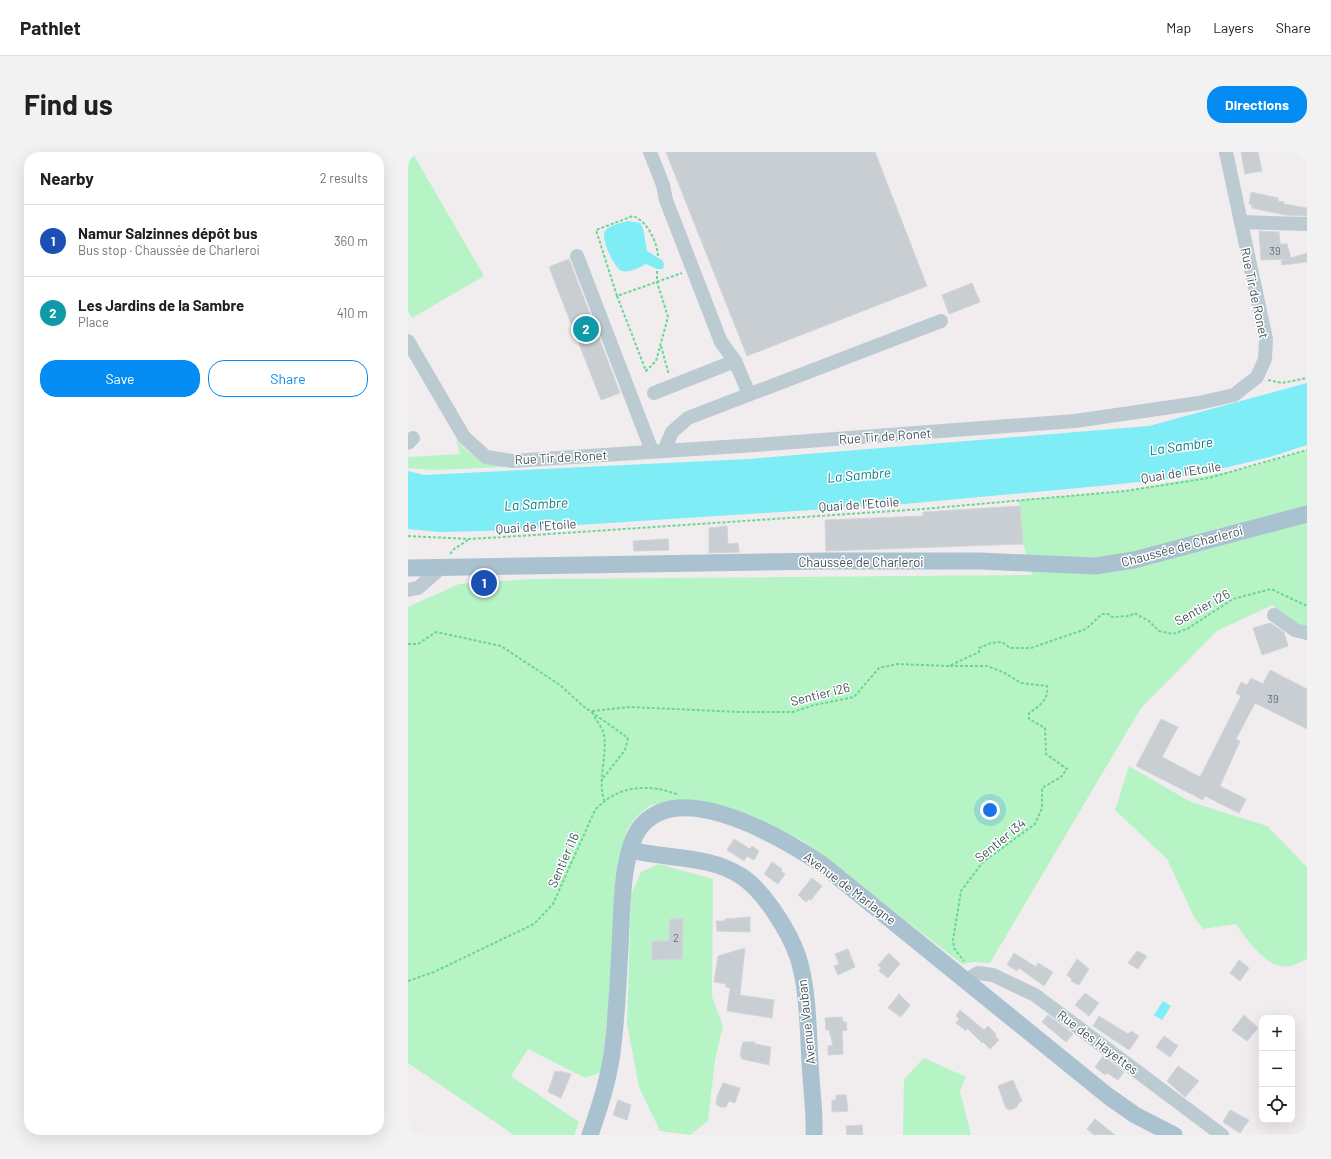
<!DOCTYPE html>
<meta charset="utf-8">
<style>
body{margin:0;font-family:Barlow,sans-serif;background:#f2f2f2;color:#202124}
.controls{position:absolute;right:12px;bottom:12px;display:grid;overflow:hidden;border-radius:8px;box-shadow:0 4px 16px #0002}
.controls button{width:36px;height:36px;display:grid;place-items:center;padding:0;border:0;border-bottom:1px solid #e0e0e0;background:#fff;color:#202124;font:20px sans-serif}
.you{position:absolute;left:582px;top:658px;width:14px;height:14px;margin:-10px;border:3px solid #fff;border-radius:50%;background:#1a73e8;box-shadow:0 0 0 6px #1a73e833}
.badge{display:grid;place-items:center;width:26px;height:26px;border-radius:50%;background:#048cf3;color:#fff;font-size:13px;font-weight:700}
.pin{position:absolute;translate:-50% -50%;border:2px solid #fff;box-shadow:0 1px 4px #0006}
.list{margin:0;padding:0;list-style:none}
h2{display:flex;justify-content:space-between;align-items:center;height:52px;margin:0;padding:0 16px;font-size:17px}
h2 small{font-size:13px;font-weight:400;color:#757577}
.list li{display:grid;grid-template-columns:26px 1fr auto;gap:12px;align-items:center;box-sizing:border-box;height:72px;padding:0 16px;border-top:1px solid #e0e0e0}
.list b{display:block;font-size:15px;white-space:nowrap}
.list p{margin:0;font-size:13px;white-space:nowrap;color:#757577}
.list em{font-size:13px;font-style:normal;color:#757577}
.actions{display:flex;gap:8px;padding:12px 16px}
.actions a{flex:1;padding:9px 0;border:1px solid #048cf3;border-radius:16px;text-align:center;font-size:14px;color:#048cf3}
.actions .main{background:#048cf3;color:#fff}
.icon{flex:none;width:22px;height:22px;fill:none;stroke:currentColor;stroke-width:2;stroke-linecap:round;stroke-linejoin:round}
.map{position:relative;flex:none;width:899px;height:983px;overflow:hidden;border-radius:16px}
header{display:flex;align-items:center;gap:24px;box-sizing:border-box;height:56px;padding:0 20px;background:#fff;border-bottom:1px solid #e0e0e0}
header strong{font-size:19px}
nav{display:flex;gap:22px;margin-inline-start:auto;font-size:14px}
.intro{display:flex;align-items:center;justify-content:space-between;box-sizing:border-box;height:96px;padding:0 24px}
h1{margin:0;font-size:28px}
.button{padding:10px 18px;border-radius:16px;background:#048cf3;color:#fff;font-size:14px;font-weight:700}
main{display:flex;gap:24px;padding:0 24px}
aside{flex:1;background:#fff;border-radius:16px;box-shadow:0 4px 16px #0002}
.map>svg:first-child{display:block}
.green{fill:#b6f4c6}
.water{fill:#7eedf6}
.building{fill:#c9ced3;stroke:#d1d5da}
.lines{fill:none;stroke-linecap:round;stroke-linejoin:round}
.path{stroke:#6ad693;stroke-width:2;stroke-dasharray:3 2;stroke-linecap:butt}
.minor{stroke:#bccbd2;stroke-width:14}
.major{stroke:#aac2d0;stroke-width:17}
.labels{text-anchor:middle;stroke-width:3;stroke-linejoin:round;paint-order:stroke}
.number-label{font-size:11px;fill:#65727a}
.street-label{font-size:13px;fill:#44545d;stroke:#fff}
.water-label{font-size:14px;font-style:italic;fill:#04818b;stroke:#fff}
</style>
<header>
<strong>Pathlet</strong>
<nav><a>Map</a><a>Layers</a><a>Share</a></nav>
</header>
<div class="intro"><h1>Find us</h1><a class="button">Directions</a></div>
<main>
<aside>
<h2>Nearby<small>2 results</small></h2>
<ul class="list">
<li><span class="badge" style="background:#1a4fb4">1</span><div><b>Namur Salzinnes dépôt bus</b><p>Bus stop · Chaussée de Charleroi</p></div><em>360 m</em></li>
<li><span class="badge" style="background:#0f9aa8">2</span><div><b>Les Jardins de la Sambre</b><p>Place</p></div><em>410 m</em></li>
</ul>
<div class="actions"><a class="main">Save</a><a>Share</a></div>
</aside>
<div class="map">
<svg width="899" height="983" viewBox="0 0 899 983">
<rect width="100%" height="100%" fill="#f1edee"/>
<g class="green">
<polygon points="0,0 4,0 76,124 4,166 0,159"/>
<path d="M 48,288 C 65,306 73,309 97,315 L 25,318 L 0,316 L 0,305 L 52,302 Z"/>
<polygon points="899,298 899,482 864,453 809,479 733,556 582,811 566,810 554,812 395,689 346,665 268,649 243,653 228,665 219,678 211,721 204,825 193,920 177,926 120,897 103,924 171,970 166,983 106,983 0,911 0,455 51,432 126,427 624,423 615,392 611,348 717,339 841,316"/>
<path d="M 721,614 L 783,650 L 859,674 L 899,715 L 899,807 C 894,809 887,813 882,814 C 860,819 839,788 828,772 L 795,777 L 786,765 L 759,707 L 707,658 Z"/>
<polygon points="251,712 305,727 304,845 315,874 307,908 300,969 282,983 252,979 231,935 219,872 223,743 233,720"/>
<polygon points="516,906 558,925 552,939 563,983 495,983 496,927"/>
</g>
<g class="water">
<path d="M 220,69 L 232,71 L 235,76 L 239,99 L 254,108 L 256,112 L 255,117 L 249,117 L 238,112 C 232,115 222,121 214,119 C 207,118 192,86 197,79 C 201,73 213,71 220,69 Z"/>
<polygon points="899,231 899,293 862,305 799,320 751,328 692,334 496,352 78,379 31,380 0,377 0,319 16,323 340,307 741,274"/>
<polygon points="755,849 763,854 754,868 746,863"/>
</g>
<g class="building">
<polygon points="258,0 467,0 519,134 339,204"/>
<polygon points="833,0 850,0 854,19 837,22"/>
<polygon points="843,40 870,46 870,49 876,50 876,52 899,56 899,64 877,63 844,56 844,53 841,52"/>
<polygon points="851,79 871,80 872,92 879,92 883,106 899,101 899,110 874,113 873,109 881,107 853,108"/>
<polygon points="161,107 212,241 193,248 141,115"/>
<polygon points="564,131 572,150 541,162 534,143"/>
<polygon points="612,354 615,392 418,399 417,368 515,364 515,360"/>
<polygon points="319,374 320,392 330,391 331,400 301,401 301,376"/>
<polygon points="260,387 261,398 226,399 225,389"/>
<polygon points="862,471 876,480 880,494 854,503 845,476"/>
<polygon points="862,518 899,537 899,577 847,551 828,587 832,589 812,634 838,647 831,661 797,644 795,648 728,614 753,567 770,575 754,605 792,625 833,544 828,541 833,530 839,533 843,526 855,532"/>
<polygon points="326,687 342,697 344,694 351,699 346,708 339,704 336,709 319,698"/>
<polygon points="364,710 374,717 373,719 377,722 370,732 356,722"/>
<polygon points="404,726 414,734 403,748 401,747 398,750 390,743"/>
<polygon points="342,765 342,780 309,779 308,769 317,769 317,767"/>
<polygon points="262,767 275,767 274,807 244,808 244,789 261,789"/>
<polygon points="337,796 332,843 366,848 364,866 319,859 322,836 318,835 318,832 306,830 310,804"/>
<polygon points="440,797 447,815 430,823 426,814 431,812 427,802"/>
<polygon points="729,799 739,804 730,817 720,811"/>
<polygon points="481,801 492,812 480,826 471,819 473,816 470,813"/>
<polygon points="606,801 628,815 630,811 645,820 636,834 611,816 609,819 599,813"/>
<polygon points="669,807 681,817 671,833 663,829 664,827 659,823"/>
<polygon points="831,808 841,816 832,829 822,821"/>
<polygon points="677,841 691,851 681,864 667,853"/>
<polygon points="491,842 502,853 493,865 480,856"/>
<polygon points="552,858 576,878 580,874 588,882 587,884 591,888 582,897 575,890 574,891 559,876 558,879 548,871 551,867 548,864"/>
<polygon points="640,863 665,882 658,890 634,870"/>
<polygon points="836,863 850,876 839,889 824,878"/>
<polygon points="691,864 720,882 723,879 731,884 721,898 685,874"/>
<polygon points="434,865 435,870 438,870 439,878 434,879 435,902 420,903 420,894 425,893 421,878 418,878 417,866"/>
<polygon points="756,884 770,894 762,905 748,895"/>
<polygon points="335,890 347,890 347,892 363,895 361,913 334,907 332,902"/>
<polygon points="695,904 716,920 710,928 699,921 697,923 687,915"/>
<polygon points="770,914 791,929 777,945 759,929"/>
<polygon points="147,919 151,920 152,919 163,922 153,946 140,940"/>
<polygon points="605,928 614,949 610,951 609,955 602,958 598,956 590,934"/>
<polygon points="315,931 332,936 327,951 321,949 318,955 312,955 308,952 309,945"/>
<polygon points="428,943 438,943 440,959 424,960 424,948 428,948"/>
<polygon points="210,948 223,953 219,968 205,963"/>
<polygon points="822,958 841,968 832,981 815,970"/>
<polygon points="687,967 707,983 686,983 679,977"/>
<polygon points="454,973 455,983 439,983 438,974"/>
</g>
<g class="lines">
<g class="path">
<polyline points="249,119 249,130 260,165 248,209 238,219 209,144 274,121"/>
<path d="M 209,144 L 188,78 L 225,64 C 239,69 249,89 250,104"/>
<polyline points="253,194 261,223"/>
<polyline points="860,228 874,231 899,226"/>
<polyline points="0,384 61,387 111,384 515,357 717,339 801,326 899,298"/>
<polyline points="42,402 46,397 60,388"/>
<polyline points="0,492 10,492 28,480 93,494 152,533 175,554 220,586 217,598 193,629"/>
<path d="M 542,514 L 579,514 L 595,520 L 613,531 L 639,534 C 641,547 632,554 621,561 L 621,567 L 637,576 L 638,602 L 659,617 L 653,625 L 634,636 L 634,656 L 627,672 L 575,710 L 553,739 L 545,788 L 546,796 L 556,809"/>
<polyline points="184,559 222,555 332,560 385,560 406,553 446,545 471,516 489,512 541,514 571,500 571,496 583,491 594,490 602,496 623,496 678,477 694,462 700,462 704,465 722,464 726,461 741,469 751,479 765,482 779,477 825,447 863,437 899,454"/>
<path d="M 184,560 C 187,566 192,573 195,579 C 201,599 189,626 196,648"/>
<path d="M 0,829 L 26,820 L 126,772 L 145,752 L 187,658 C 210,633 240,631 271,643"/>
</g>
<g class="minor">
<polyline points="242,0 255,33 258,48 313,190 327,209 341,242"/>
<polyline points="833,70 899,72"/>
<polyline points="169,104 244,299"/>
<polyline points="0,189 56,285 78,305 104,309 348,293 667,269 791,251 826,243 849,225 857,207 858,187 818,0"/>
<polyline points="246,241 327,209"/>
<polyline points="0,291 5,286"/>
<polyline points="256,299 264,280 280,266 533,169"/>
<polyline points="0,438 10,436 34,415"/>
<polyline points="866,463 887,478 899,481"/>
<polyline points="558,828 570,821 585,823 627,843 814,983"/>
</g>
<g class="major">
<polyline points="0,416 420,409 572,409 687,414 726,408 899,362"/>
<path d="M 222,698 C 258,707 300,703 333,724 C 356,739 381,779 390,805 C 400,836 400,877 402,910 C 403,934 407,959 406,983"/>
<path d="M 182,983 C 192,954 202,924 205,893 C 209,861 210,828 212,796 C 214,764 212,694 236,671 C 278,628 376,687 415,713 L 700,944 L 727,963 L 766,983"/>
</g>
</g>
<g class="labels">
<g class="number-label">
<text x="867" y="103">39</text>
<text x="865" y="551">39</text>
<text x="268" y="790">2</text>
</g>
<g class="street-label">
<text transform="translate(847 141) rotate(78)" y="5">Rue Tir de Ronet</text>
<text transform="translate(477 284) rotate(-4)" y="5">Rue Tir de Ronet</text>
<text transform="translate(153 305) rotate(-3)" y="5">Rue Tir de Ronet</text>
<text transform="translate(773 320) rotate(-9)" y="5">Quai de l'Etoile</text>
<text transform="translate(451 352) rotate(-4)" y="5">Quai de l'Etoile</text>
<text transform="translate(128 374) rotate(-4)" y="5">Quai de l'Etoile</text>
<text transform="translate(774 394) rotate(-15)" y="5">Chaussée de Charleroi</text>
<text x="453" y="415">Chaussée de Charleroi</text>
<text transform="translate(794 455) rotate(-29)" y="5">Sentier i26</text>
<text transform="translate(412 542) rotate(-14)" y="5">Sentier i26</text>
<text transform="translate(592 688) rotate(-39)" y="5">Sentier i34</text>
<text transform="translate(155 708) rotate(-66)" y="5">Sentier i16</text>
<text transform="translate(442 736) rotate(37)" y="5">Avenue de Marlagne</text>
<text transform="translate(398 870) rotate(-96)" y="5">Avenue Vauban</text>
<text transform="translate(690 890) rotate(37)" y="5">Rue des Hayettes</text>
</g>
<g class="water-label">
<text transform="translate(773 294) rotate(-8)" y="5">La Sambre</text>
<text transform="translate(451 323) rotate(-5)" y="5">La Sambre</text>
<text transform="translate(128 352) rotate(-3)" y="5">La Sambre</text>
</g>
</g>
</svg>
<div class="controls">
<button>+</button>
<button>−</button>
<button><svg class="icon" aria-label="locate" viewBox="0 0 24 24"><circle cx="12" cy="12" r="6"/><path d="M12 2v4M12 18v4M2 12h4M18 12h4"/></svg></button>
</div>
<div class="you"></div>
<div class="pin badge" style="left:76px;top:431px;background:#1a4fb4">1</div>
<div class="pin badge" style="left:178px;top:177px;background:#0f9aa8">2</div>
</div>
</main>
